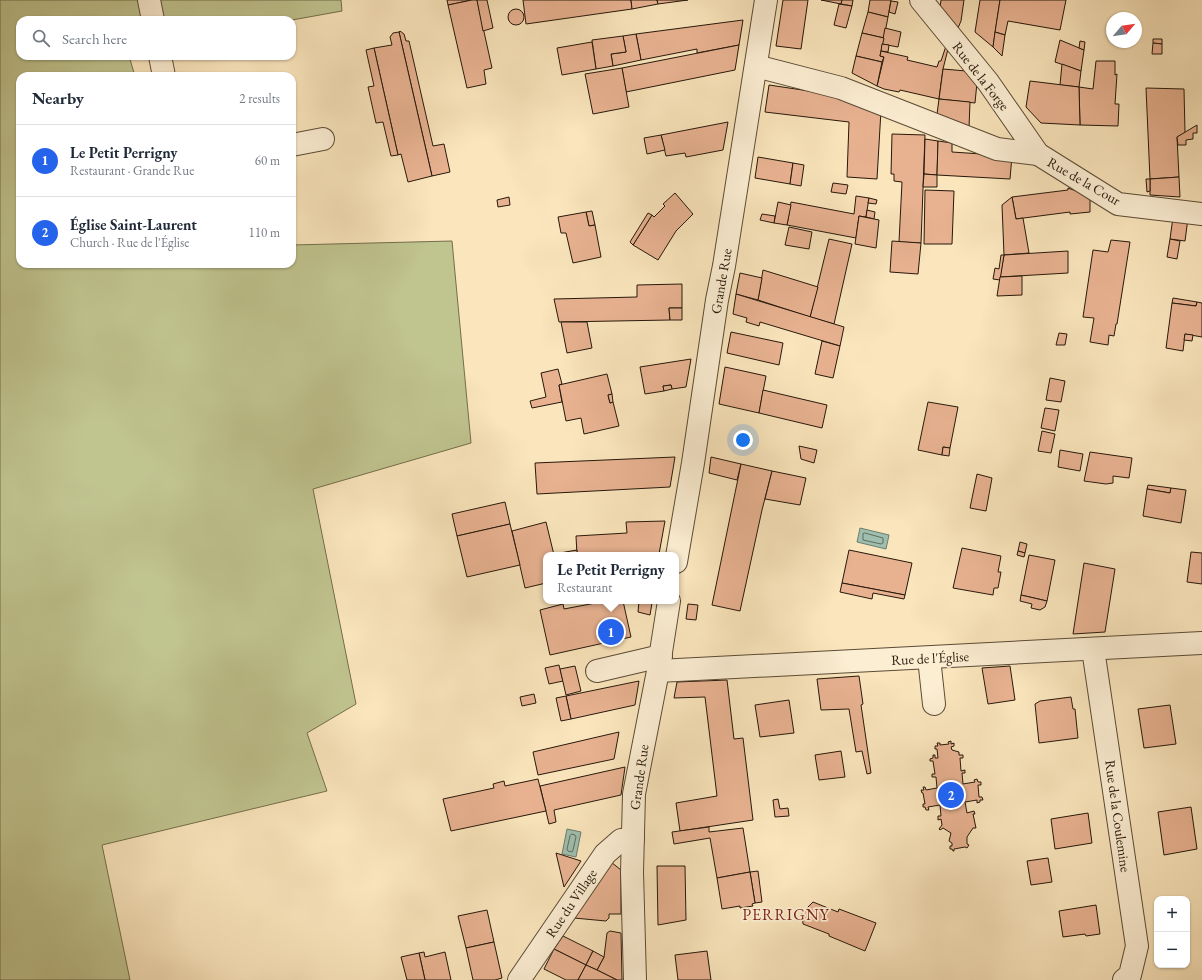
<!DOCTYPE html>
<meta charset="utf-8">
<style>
body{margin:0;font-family:"EB Garamond",serif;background:#f6f6f7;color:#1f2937}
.controls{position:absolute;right:12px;bottom:12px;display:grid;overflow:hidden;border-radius:8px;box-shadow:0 1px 3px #0004}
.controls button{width:36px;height:36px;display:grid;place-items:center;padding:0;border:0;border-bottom:1px solid #e0e1e3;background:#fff;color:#1f2937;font:20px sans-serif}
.compass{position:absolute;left:1106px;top:12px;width:36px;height:36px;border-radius:50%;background:#fff;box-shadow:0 1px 3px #0004;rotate:61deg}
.you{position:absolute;left:743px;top:440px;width:14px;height:14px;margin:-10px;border:3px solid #fff;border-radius:50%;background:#1a73e8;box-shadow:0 0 0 6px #1a73e833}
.badge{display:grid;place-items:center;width:26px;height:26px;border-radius:50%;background:#2563eb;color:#fff;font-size:13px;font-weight:700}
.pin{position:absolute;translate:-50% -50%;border:2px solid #fff;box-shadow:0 1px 4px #0006}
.popup{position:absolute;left:543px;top:552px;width:136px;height:52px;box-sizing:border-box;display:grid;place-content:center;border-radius:8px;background:#fff;filter:drop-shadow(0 1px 3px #0005);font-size:13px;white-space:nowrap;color:#747a83}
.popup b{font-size:15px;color:#1f2937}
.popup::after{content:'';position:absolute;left:50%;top:100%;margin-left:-8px;border:8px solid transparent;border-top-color:#fff}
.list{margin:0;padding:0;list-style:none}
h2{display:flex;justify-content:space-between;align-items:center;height:52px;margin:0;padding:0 16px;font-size:17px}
h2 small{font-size:13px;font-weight:400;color:#747a83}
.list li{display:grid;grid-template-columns:26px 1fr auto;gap:12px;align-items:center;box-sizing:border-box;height:72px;padding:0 16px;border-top:1px solid #e0e1e3}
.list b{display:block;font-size:15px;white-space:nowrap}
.list p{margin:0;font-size:13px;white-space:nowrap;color:#747a83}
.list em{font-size:13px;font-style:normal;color:#747a83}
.icon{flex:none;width:22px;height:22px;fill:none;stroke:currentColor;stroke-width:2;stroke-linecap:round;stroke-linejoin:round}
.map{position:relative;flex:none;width:1202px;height:980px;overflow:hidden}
.search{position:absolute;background:#fff;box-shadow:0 1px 3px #0004;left:16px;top:16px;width:280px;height:44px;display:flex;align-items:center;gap:10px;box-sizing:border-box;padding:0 14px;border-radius:12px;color:#747a83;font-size:15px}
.panel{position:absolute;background:#fff;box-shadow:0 1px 3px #0004;left:16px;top:72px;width:280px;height:196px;border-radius:12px}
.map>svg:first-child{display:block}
.green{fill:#c0c48f;stroke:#736e4c}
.water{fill:#9ebfaf;stroke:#6e7c6d}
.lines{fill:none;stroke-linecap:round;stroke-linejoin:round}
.shore{stroke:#626c5c;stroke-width:1}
.building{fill:#e8b291;stroke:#26180a}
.minor-casing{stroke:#5b4b36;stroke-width:24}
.minor{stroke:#fceed3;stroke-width:22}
.labels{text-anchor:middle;stroke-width:3.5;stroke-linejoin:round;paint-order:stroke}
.street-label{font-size:14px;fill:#26180a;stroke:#fceed3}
.quarter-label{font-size:16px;letter-spacing:1px;fill:#7a1f14;stroke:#fceed3}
</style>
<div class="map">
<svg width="1202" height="980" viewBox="0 0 1202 980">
<rect width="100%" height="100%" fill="#fae5bc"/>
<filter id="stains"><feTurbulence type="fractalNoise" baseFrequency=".005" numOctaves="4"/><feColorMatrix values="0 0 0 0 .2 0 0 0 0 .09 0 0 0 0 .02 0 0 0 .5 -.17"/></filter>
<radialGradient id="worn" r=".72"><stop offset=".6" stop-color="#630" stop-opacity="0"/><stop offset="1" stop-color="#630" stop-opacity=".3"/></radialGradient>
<polygon class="green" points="0,0 341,0 342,11 292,20 20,20 20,56 129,56 135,76 20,76 20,264 292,264 292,245 452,241 471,443 313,489 356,704 307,733 327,791 102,845 130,980 0,980"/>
<g class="water">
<polygon points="860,528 889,535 886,549 857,542"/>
<polygon points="567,829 581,832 576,857 562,854"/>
</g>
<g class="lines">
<g class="shore">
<polygon points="865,533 883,538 883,543 881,544 863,540 863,534"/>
<polygon points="572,834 575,835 576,837 573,850 572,852 568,851 567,849 570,836"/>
</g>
</g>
<g class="building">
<polygon points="447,0 472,0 448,5"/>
<polygon points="472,0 477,0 492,68 484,70 486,84 467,88 448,5"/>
<polygon points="477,0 487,0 493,28 483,31"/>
<polygon points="523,0 631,0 632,9 526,24"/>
<polygon points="631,0 657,0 658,4 632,9"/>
<polygon points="657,0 688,0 658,4"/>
<polygon points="783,0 808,0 801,49 776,46"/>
<polygon points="821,0 842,0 841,4"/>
<polygon points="842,0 853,0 852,6 841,4"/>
<polygon points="870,0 891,0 888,17 868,12"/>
<polygon points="941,0 964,0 961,21 958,28 940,8"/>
<polygon points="980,0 1000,0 993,47 975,32"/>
<polygon points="1000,0 1066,0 1060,30 1008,21 1005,35 995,32"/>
<polygon points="891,1 898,2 895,14 889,12"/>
<polygon points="839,4 852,6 846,28 834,25"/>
<circle cx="516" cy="17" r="8"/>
<polygon points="868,12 888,17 884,38 862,33"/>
<polygon points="743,20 739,45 697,53 697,49 641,60 636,34"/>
<polygon points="885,28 901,32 898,47 882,44"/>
<polygon points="400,31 404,34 406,41 409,41 433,146 444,144 450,172 432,176 399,32"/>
<polygon points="399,32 432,176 408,182 401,154 398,155 374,48 392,45 390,37 393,33"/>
<polygon points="995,32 1005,35 1002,56 993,47"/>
<polygon points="862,33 884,38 880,56 884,57 882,62 856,56"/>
<polygon points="636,34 641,60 613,66 611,54 626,52 623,36"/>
<polygon points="623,36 626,52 611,54 613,66 596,69 592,40"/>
<polygon points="1153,39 1162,39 1162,44 1153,43"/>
<polygon points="1060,40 1084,50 1081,71 1055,62"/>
<polygon points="1080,41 1085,42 1084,50 1079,48"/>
<polygon points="592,42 596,69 562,75 557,48"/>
<polygon points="1153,43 1162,44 1162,54 1152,54"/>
<polygon points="882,44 889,45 888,52 881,51"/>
<polygon points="739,45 735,70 626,92 622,68"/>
<polygon points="946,46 948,49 943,69 939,99 900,90 899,92 884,89 877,86 884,57 880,56 881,51 908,57 907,60 937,67 939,61 941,61"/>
<polygon points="374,48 398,155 391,156 383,122 376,123 368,87 374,86 366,50"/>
<polygon points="856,56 882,62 877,86 852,73"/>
<polygon points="1096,61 1115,61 1115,75 1117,74 1115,104 1119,104 1118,126 1080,125 1079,87 1093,89"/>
<polygon points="1062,64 1081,71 1079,87 1060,85"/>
<polygon points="622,68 629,107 593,114 585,74"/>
<polygon points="943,69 978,72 975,103 939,99"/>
<polygon points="1030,81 1079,87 1080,125 1041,123 1026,107"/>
<polygon points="769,85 856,98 881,110 877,179 847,177 849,122 765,112"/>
<polygon points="1146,88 1184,89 1185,133 1177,137 1179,177 1150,179"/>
<polygon points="939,99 970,102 969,128 937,114"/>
<polygon points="728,122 723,150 686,157 685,153 666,156 661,135"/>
<polygon points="1197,125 1197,133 1193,133 1193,139 1186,140 1186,145 1178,145 1177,137"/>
<polygon points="892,134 925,135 921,243 899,242 902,182 894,181 894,174 891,174"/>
<polygon points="661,135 665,150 647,154 644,138"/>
<polygon points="925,139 938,141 937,175 924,174"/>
<polygon points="938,141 952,143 952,152 1012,156 1010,179 937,175"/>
<polygon points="758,157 793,163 790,184 755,178"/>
<polygon points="793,163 804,165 801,186 790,184"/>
<polygon points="924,174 937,175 937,187 923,187"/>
<polygon points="1179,177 1180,197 1150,195 1150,179"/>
<polygon points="1146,179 1150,179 1150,191 1147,192"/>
<polygon points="833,183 848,185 846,194 831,192"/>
<polygon points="1068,188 1090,196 1090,212 1070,214 1070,212 1016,219 1012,197 1068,190"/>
<polygon points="925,190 954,191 952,244 924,244"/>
<polygon points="675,193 693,214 676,231 658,260 633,245 652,215 654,217 665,206 663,204"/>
<polygon points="856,196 869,198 866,217 859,216 856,238 787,225 791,202 854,214"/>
<polygon points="509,197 510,205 498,207 497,200"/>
<polygon points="1012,197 1016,219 1023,218 1029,253 1004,255 1002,205"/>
<polygon points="869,198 877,200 876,204 868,203"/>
<polygon points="778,202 791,205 787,225 774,223"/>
<polygon points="867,210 875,212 874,219 866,217"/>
<polygon points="592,211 595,225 589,226 586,212"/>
<polygon points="586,212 589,226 595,225 601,257 573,263 566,233 561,233 558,217"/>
<polygon points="648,213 652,215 633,245 630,242"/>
<polygon points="762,214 775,216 774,223 760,220"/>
<polygon points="859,216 879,220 876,248 855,244"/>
<polygon points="1173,217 1188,218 1185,241 1170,239"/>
<polygon points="789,227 812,232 809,249 785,245"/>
<polygon points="829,239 852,244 834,324 810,317"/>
<polygon points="1170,239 1180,241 1177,259 1167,257"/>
<polygon points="1111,240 1130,242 1117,324 1116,324 1114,336 1109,335 1108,345 1090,342 1094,318 1083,317 1093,250 1108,252"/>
<polygon points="892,241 921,243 918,274 890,272"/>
<polygon points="1068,251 1068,273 1000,277 1004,255"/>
<polygon points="1001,255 1004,255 1000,280 993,279 995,268 999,269"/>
<polygon points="763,270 818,287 810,317 758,300"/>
<polygon points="740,273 762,278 758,300 736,294"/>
<polygon points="1022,276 1022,295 997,296 1000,277"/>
<polygon points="682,284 682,308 669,308 670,320 559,322 554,299 637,297 637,285"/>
<polygon points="736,294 844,327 840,346 760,322 759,326 746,322 747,318 733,314"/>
<polygon points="1173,298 1197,302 1196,306 1172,303"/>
<polygon points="1197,302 1202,303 1202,337 1185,334 1183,351 1166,348 1172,303 1196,306"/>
<polygon points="669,308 682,308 682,320 670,320"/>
<polygon points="561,322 587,322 592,348 567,353"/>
<polygon points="731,332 783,343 779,365 727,353"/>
<polygon points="1059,333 1067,334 1065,345 1056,345"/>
<polygon points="1185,334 1193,335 1192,341 1184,340"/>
<polygon points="822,341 840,346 833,378 815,374"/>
<polygon points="691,359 686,387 672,389 671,385 663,386 664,391 645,394 640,367"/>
<polygon points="725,367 766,376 759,413 719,404"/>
<polygon points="558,369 562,384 559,385 562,402 532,408 530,401 546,397 541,373"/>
<polygon points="607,374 612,394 608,395 610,403 613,402 619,426 584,434 581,418 566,421 559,385"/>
<polygon points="1050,378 1065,381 1061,402 1046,400"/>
<polygon points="671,385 672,389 664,391 663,386"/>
<polygon points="763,390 827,405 822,428 759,413"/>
<polygon points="612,394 613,402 610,403 608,395"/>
<polygon points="928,402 958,407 950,448 943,447 942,455 918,450"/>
<polygon points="1045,408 1059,410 1055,431 1041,428"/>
<polygon points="1042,431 1055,434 1051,453 1038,451"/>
<polygon points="799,446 817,450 814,463 801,459"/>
<polygon points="943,447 950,448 949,456 942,455"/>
<polygon points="1060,450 1083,454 1080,471 1058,467"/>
<polygon points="1090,452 1132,458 1129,478 1113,476 1113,483 1106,484 1084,481"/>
<polygon points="675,457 670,487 537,494 535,463"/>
<polygon points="711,457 741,464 737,480 709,473"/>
<polygon points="741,464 772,471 762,510 740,611 712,605"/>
<polygon points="772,471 806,478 800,505 765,499"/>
<polygon points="977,474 992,478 986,511 970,508"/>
<polygon points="1148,485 1171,488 1170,493 1147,489"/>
<polygon points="1171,488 1186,490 1181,523 1143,516 1147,489 1170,493"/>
<polygon points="505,502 510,524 457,536 452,514"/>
<polygon points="665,521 659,554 577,555 576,536 627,533 626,522"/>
<polygon points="546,522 554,555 546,555 546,583 525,588 512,531"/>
<polygon points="510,524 520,565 467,577 457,536"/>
<polygon points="1020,542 1027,544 1025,553 1018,551"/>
<polygon points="962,548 1001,556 998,572 1001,572 998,588 994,588 993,595 953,588"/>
<polygon points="577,550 577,555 554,554"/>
<polygon points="849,550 912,563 905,595 842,583"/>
<polygon points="1018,551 1025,553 1024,557 1017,555"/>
<polygon points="1191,552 1202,553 1202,584 1187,582"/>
<polygon points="1029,555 1055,560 1047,601 1021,595"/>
<polygon points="1084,563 1115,569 1105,632 1073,634"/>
<polygon points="842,583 905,595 904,599 873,593 872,599 840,592"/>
<polygon points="1021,595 1047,601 1045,607 1040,610 1031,608 1032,604 1020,601"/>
<polygon points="606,601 623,601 631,637 550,655 540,610 563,604 564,609"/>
<polygon points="639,601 652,603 650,615 638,612"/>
<polygon points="688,604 698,605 696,620 686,619"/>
<polygon points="559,665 563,681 549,684 545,668"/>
<polygon points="575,666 581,691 566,695 560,669"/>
<polygon points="1010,666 1015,700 988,704 982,668"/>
<polygon points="859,676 863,704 861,705 871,773 867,774 862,751 856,752 849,709 821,710 817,679"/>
<polygon points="727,680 734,739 743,738 753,820 680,831 676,803 717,796 705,697 674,698 677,682"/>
<polygon points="639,681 635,705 571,719 566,696"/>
<polygon points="534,694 536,703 522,706 520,697"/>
<polygon points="566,696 571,719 561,721 556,698"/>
<polygon points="1071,697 1073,709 1075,709 1078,738 1039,743 1035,704 1040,701"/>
<polygon points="789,700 794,733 760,737 755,705"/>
<polygon points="1170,705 1176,744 1144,748 1138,709"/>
<polygon points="619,732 614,759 538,775 533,752"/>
<polygon points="951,741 951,744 954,743 954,746 951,747 952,750 959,752 959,755 963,755 963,758 960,758 961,771 965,770 965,773 962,773 963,784 975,782 974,780 977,779 978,782 981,782 981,785 978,785 979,797 982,797 983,800 980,800 980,802 977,803 977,800 965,802 967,813 974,811 975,814 973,814 976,828 973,828 967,837 967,844 969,845 967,848 965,847 954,849 954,851 953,851 952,849 950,849 950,846 952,846 952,843 949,841 951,833 943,828 940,830 939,829 942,825 941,819 938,820 938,816 941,816 940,805 928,807 929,810 926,810 925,807 923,807 923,804 925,804 923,793 922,793 921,790 924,790 923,787 925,787 926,790 937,788 936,777 932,777 932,774 935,774 933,761 930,761 930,759 933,758 933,755 935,755 935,758 938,758 937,749 935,749 935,746 938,746 937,743 940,743 940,745 949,744 948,742"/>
<polygon points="841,751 845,777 819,780 815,755"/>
<polygon points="625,767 621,795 554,810 556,822 549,824 540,786"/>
<polygon points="538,779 546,811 451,831 443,799 494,788 493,784 504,781 505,786"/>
<polygon points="778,799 780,809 788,808 789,816 775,817 773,800"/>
<polygon points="1191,807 1197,849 1164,855 1158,812"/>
<polygon points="1088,813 1092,843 1055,849 1051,819"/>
<polygon points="709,827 709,832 743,828 750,872 717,878 710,838 674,844 672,832"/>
<polygon points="556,853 581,861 564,887"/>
<polygon points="1048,858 1052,882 1031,885 1027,861"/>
<polygon points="611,862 621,870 621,914 609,914 609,918 606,921 574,918"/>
<polygon points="657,866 685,866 686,920 658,925"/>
<polygon points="758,871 762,902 755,903 750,872"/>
<polygon points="750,872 755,903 752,904 753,906 740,908 740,906 722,909 717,878"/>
<polygon points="813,902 838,912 839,909 876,923 865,951 829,936 829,934 803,924 802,913"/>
<polygon points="1096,905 1100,934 1086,936 1085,934 1063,937 1059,911"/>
<polygon points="487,910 494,942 466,948 458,916"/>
<polygon points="610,931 621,933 622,980 617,980 597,970 604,957 607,933"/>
<polygon points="563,936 593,951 586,965 554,949"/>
<polygon points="494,942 502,978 495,980 473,980 466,948"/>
<polygon points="554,949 586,965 578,980 566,980 544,969"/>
<polygon points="593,951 604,957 597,970 586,965"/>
<polygon points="707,951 711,980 678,980 675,955"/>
<polygon points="424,952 425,957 445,952 451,980 425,980 419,953"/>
<polygon points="419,953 425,980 407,980 401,957"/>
<polygon points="586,965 597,970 617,980 578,980"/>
</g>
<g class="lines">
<defs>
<g id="minor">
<polyline points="149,0 153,20"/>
<polyline points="921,0 988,82 1038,154 1118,204 1202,214"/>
<polyline points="160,56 164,76"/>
<polyline points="756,66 841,88 997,149 1038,154"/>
<polyline points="292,145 323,139"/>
<polyline points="676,562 693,463 717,300 724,266 766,0"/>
<polyline points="1093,649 1137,946 1130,975 1124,980"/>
<polyline points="929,658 934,704"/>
<polyline points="597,671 661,656"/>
<polyline points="658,671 1202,643"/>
<polyline points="519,980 605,854 621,840 633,839"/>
<polyline points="635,980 632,872 634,794 658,671 669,601"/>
</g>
</defs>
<use href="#minor" class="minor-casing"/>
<use href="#minor" class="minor"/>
</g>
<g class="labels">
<g class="street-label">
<text transform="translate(981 76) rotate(52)" y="5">Rue de la Forge</text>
<text transform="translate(1084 181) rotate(30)" y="5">Rue de la Cour</text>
<text transform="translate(721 281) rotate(-80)" y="5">Grande Rue</text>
<text transform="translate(930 658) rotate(-3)" y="5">Rue de l'Église</text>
<text transform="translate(639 777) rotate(-82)" y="5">Grande Rue</text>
<text transform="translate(1118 816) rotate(82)" y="5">Rue de la Coulemine</text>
<text transform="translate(571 903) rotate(-56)" y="5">Rue du Village</text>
</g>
<g class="quarter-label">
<text x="786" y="920">PERRIGNY</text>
</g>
</g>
<rect width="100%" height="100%" filter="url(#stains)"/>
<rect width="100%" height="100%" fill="url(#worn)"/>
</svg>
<div class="controls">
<button>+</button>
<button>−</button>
</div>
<svg class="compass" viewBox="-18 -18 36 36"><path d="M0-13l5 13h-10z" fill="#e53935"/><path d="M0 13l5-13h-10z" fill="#747a83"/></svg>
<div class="you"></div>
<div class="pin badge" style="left:611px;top:632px">1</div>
<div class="popup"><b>Le Petit Perrigny</b>Restaurant</div>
<div class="pin badge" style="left:951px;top:795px">2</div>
<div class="search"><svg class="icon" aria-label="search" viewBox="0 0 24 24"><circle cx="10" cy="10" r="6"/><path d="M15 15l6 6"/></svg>Search here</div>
<section class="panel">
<h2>Nearby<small>2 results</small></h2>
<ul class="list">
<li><span class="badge">1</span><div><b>Le Petit Perrigny</b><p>Restaurant · Grande Rue</p></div><em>60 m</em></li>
<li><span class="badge">2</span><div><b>Église Saint-Laurent</b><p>Church · Rue de l'Église</p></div><em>110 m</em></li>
</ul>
</section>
</div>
